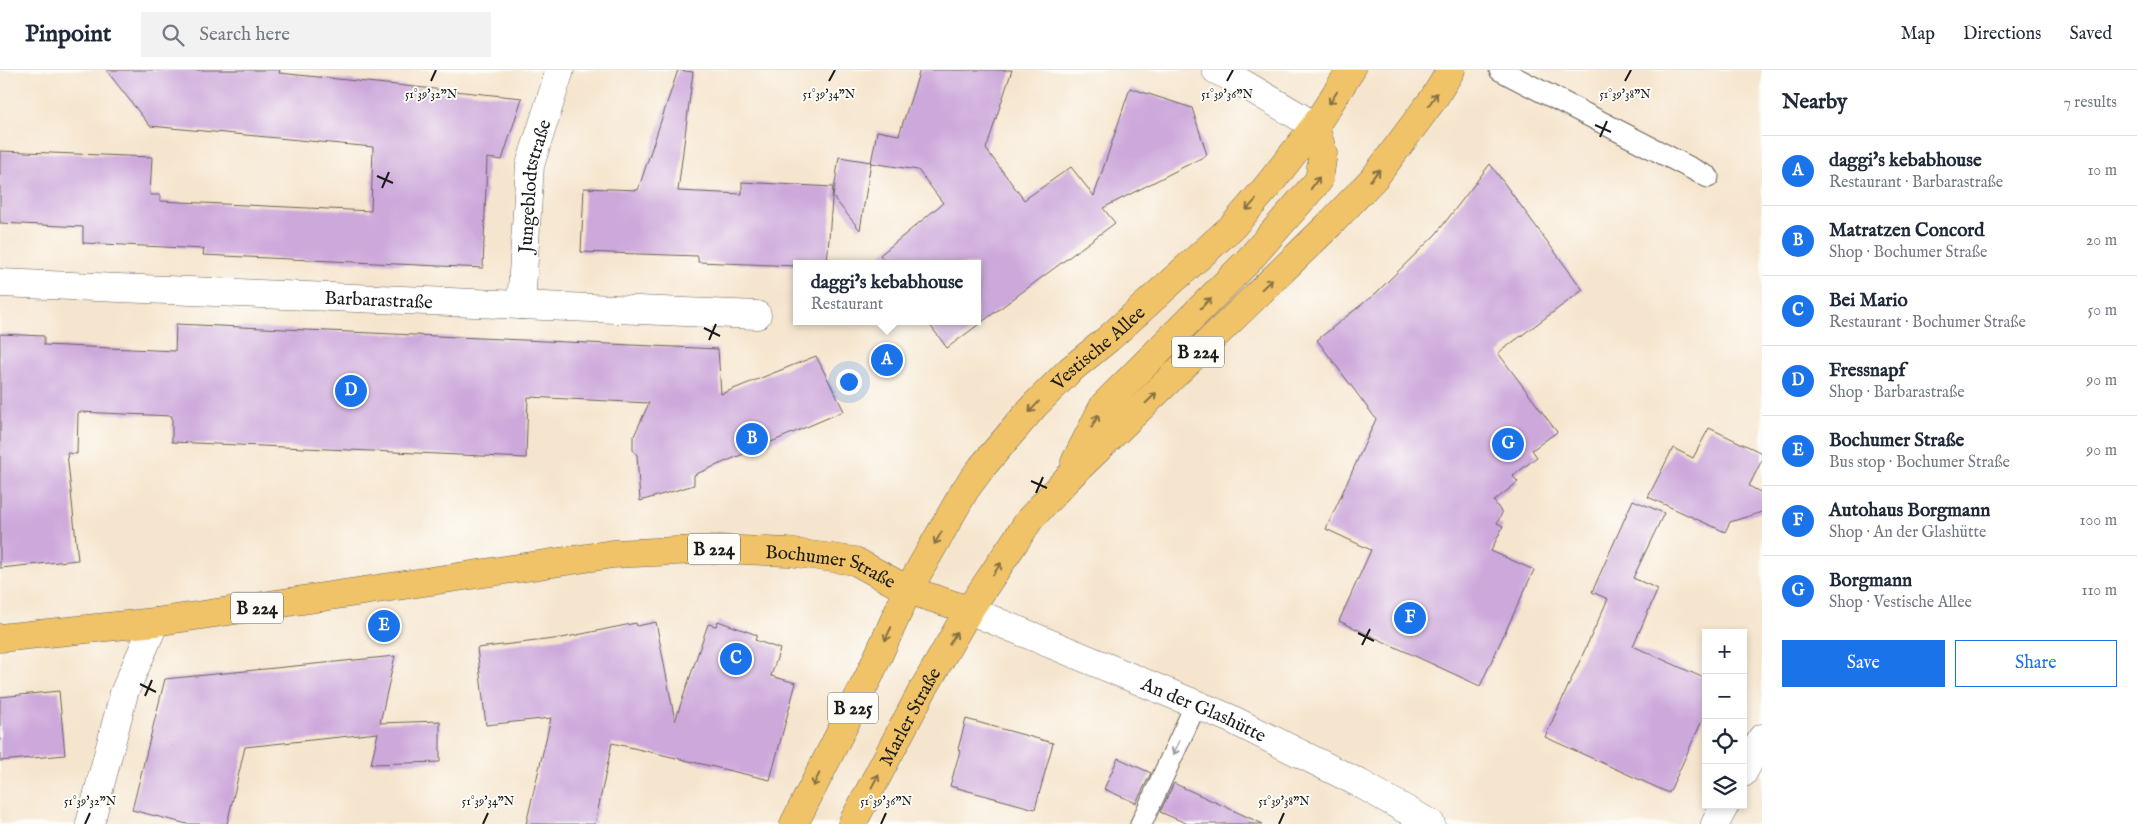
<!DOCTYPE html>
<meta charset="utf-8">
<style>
body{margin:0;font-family:"IM FELL English",serif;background:#f2f2f3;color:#1f2937}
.controls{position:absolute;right:15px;bottom:15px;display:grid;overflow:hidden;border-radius:0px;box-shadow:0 2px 8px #0003}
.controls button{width:45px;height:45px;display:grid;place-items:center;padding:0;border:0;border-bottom:1px solid #e0e1e3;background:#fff;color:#1f2937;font:25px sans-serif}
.you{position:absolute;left:848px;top:311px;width:18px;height:18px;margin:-12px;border:4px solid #fff;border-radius:50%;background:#1a73e8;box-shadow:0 0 0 8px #1a73e833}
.badge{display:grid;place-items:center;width:32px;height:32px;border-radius:50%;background:#1a73e8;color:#fff;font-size:16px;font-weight:700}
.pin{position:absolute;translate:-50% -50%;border:2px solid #fff;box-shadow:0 1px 5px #0006}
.popup{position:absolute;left:793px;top:190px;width:188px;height:65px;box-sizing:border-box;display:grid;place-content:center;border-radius:0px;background:#fff;filter:drop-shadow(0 1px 4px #0005);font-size:16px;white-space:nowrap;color:#747a83}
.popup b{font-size:19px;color:#1f2937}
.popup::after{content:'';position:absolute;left:50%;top:100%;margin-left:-10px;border:10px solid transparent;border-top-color:#fff}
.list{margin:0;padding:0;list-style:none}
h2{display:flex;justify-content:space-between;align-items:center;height:65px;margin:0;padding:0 20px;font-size:21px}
h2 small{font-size:16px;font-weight:400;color:#747a83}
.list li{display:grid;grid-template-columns:32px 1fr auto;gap:15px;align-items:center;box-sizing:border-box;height:70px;padding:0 20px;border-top:1px solid #e0e1e3}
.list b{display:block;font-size:19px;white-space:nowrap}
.list p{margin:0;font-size:16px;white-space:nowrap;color:#747a83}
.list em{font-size:16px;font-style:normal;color:#747a83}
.actions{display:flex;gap:10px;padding:15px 20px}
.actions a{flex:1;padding:11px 0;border:1px solid #1a73e8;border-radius:0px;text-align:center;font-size:18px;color:#1a73e8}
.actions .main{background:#1a73e8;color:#fff}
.icon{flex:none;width:28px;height:28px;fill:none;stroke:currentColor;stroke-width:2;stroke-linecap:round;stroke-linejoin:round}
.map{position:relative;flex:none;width:1762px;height:754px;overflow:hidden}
header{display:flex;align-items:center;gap:30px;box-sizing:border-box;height:70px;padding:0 25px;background:#fff;border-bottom:1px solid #e0e1e3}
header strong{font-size:24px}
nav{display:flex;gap:28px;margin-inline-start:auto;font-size:18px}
.search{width:350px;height:45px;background:#f2f2f3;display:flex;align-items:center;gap:12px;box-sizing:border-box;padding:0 18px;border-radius:0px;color:#747a83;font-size:19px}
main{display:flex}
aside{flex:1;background:#fff}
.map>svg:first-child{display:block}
.building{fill:#cda8db}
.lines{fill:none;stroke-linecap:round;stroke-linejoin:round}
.service-casing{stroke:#68625a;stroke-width:23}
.minor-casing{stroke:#68625a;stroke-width:29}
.primary-casing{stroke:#68625a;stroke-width:29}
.service{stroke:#fff;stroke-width:21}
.minor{stroke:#fff;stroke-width:28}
.primary{stroke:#f0c369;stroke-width:28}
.oneway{stroke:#867042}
.oneway2{stroke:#999}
.ticks{fill:none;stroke:#1c1c1c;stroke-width:2}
.labels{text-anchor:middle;stroke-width:4;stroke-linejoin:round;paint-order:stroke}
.shield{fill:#fdfcf7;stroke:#605f5e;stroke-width:1}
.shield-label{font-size:18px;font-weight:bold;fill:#1c1c1c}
.street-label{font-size:19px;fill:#1c1c1c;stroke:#fdfcf7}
.ticks-label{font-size:12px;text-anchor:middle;fill:#1c1c1c;stroke:#fdfcf7;stroke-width:4;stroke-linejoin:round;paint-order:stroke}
</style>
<header>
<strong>Pinpoint</strong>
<div class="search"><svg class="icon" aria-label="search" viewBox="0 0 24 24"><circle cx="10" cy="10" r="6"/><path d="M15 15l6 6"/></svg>Search here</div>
<nav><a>Map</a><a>Directions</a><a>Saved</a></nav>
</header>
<main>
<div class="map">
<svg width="1762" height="754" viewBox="0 0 1762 754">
<rect width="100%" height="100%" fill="#fdfcf7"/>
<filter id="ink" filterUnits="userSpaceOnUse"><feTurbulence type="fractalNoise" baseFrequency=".02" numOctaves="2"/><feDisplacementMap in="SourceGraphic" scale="10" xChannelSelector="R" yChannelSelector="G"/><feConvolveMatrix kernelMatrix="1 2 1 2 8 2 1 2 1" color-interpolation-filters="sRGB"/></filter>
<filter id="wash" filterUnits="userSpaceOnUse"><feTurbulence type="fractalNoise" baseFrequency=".0096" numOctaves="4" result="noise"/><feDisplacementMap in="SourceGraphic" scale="20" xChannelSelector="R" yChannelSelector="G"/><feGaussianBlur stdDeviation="1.12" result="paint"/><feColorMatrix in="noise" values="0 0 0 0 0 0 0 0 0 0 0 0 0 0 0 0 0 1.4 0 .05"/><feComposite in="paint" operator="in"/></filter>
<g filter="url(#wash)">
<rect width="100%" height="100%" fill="#f6e5ce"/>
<g id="blocks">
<g class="building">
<polygon points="106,0 280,0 279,3 522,28 502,90 487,88 483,198 203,185 204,179 83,173 83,157 0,153 0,81 152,87 150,125 160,125 160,131 371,141 373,77 150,56"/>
<polygon points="678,0 693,2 678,121 742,124 742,112 833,117 827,194 797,194 797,196 698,192 698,186 581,182 584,118 638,120"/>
<polygon points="920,0 1012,0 986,79 1024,130 1071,97 1094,126 1130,18 1192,38 1207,85 1103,138 1115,153 947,278 927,251 977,251 977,194 887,194 880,185 943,133 918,100 871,93 877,61 899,65"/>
<polygon points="839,87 871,92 860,160 833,127"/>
<polygon points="1490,94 1583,220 1498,283 1557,362 1532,380 1537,387 1513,406 1518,412 1494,431 1502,443 1497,453 1503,456 1491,481 1534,500 1480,616 1339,551 1371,480 1326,459 1376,349 1317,270 1376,223 1436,164"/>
<polygon points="176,254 718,279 721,324 816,286 844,341 694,405 694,415 640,431 637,385 633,380 633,368 649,333 528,327 526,388 172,372 172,346 78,342 77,384 67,383 78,490 0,498 0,264 44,266 44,275 175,281"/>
<polygon points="1709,358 1762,383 1762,390 1749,416 1762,423 1762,442 1730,452 1725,462 1648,427 1673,378 1693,388"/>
<polygon points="1633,430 1664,443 1633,508 1658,519 1633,576 1706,609 1706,642 1669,723 1545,667 1608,529 1592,522"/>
<polygon points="718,551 757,565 755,570 780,579 771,606 796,613 770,710 612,673 595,754 526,754 551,648 486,655 477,578 562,568 636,553 637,556 656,552 675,651 708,554 716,556"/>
<polygon points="395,586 380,653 440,651 440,692 371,694 378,663 245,677 227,754 187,754 132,740 165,609"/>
<polygon points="59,621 65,685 0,691 0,627"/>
<polygon points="966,649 1053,673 1035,739 950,716 960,681 958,679"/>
<polygon points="1118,688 1151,703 1136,733 1104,719"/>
<polygon points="1174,713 1182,717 1263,754 1188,754 1160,742"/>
</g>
</g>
</g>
<g filter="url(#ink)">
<use href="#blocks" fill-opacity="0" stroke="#68625a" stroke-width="1"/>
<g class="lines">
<defs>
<g id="service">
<polyline points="1500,0 1708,107"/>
<polyline points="1141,754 1196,634"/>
</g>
<g id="minor">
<polyline points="1216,0 1237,10 1315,56"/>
<path id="s1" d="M 0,213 L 757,245"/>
<path id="s2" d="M 521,235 L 530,95 L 560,0"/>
<path id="s3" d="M 969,540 L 1229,648 L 1359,713 L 1431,754"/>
<polyline points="1743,703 1762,668"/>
<polyline points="90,754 124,623 155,552"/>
<polyline points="1715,754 1725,735"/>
</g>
<g id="primary">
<polyline points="1075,392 1104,335 1248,191 1319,110 1323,83 1315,56"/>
<path id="s4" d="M 0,568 L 155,552 L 613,484 L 718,479 L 788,482 L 855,491 L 908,520 L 969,540"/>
<path id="s5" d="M 794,754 L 869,606 L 908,520 L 965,420 L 982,397 L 1034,336 L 1070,300 L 1108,269 L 1233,156 L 1266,118 L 1315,56 L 1351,0"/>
<path id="s6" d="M 852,754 L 921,623 L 969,540 L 1030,449 L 1066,410 L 1330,154 L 1375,107 L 1434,28 L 1451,0"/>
</g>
</defs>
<use href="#service" class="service-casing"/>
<use href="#minor" class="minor-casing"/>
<use href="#primary" class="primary-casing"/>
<use href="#service" class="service"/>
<use href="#minor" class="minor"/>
<use href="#primary" class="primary"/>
</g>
<defs><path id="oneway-shaft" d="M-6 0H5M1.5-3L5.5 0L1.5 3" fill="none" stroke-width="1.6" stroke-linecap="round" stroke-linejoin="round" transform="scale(1.25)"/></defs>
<g class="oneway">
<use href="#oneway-shaft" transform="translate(1333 28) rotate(123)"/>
<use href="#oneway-shaft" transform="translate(1433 29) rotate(-56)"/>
<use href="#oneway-shaft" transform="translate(1375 105) rotate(-50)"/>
<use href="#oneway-shaft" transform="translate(1315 113) rotate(-55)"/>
<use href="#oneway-shaft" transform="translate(1251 135) rotate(132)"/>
<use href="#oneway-shaft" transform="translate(1267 214) rotate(-44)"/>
<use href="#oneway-shaft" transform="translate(1206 233) rotate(-45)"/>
<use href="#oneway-shaft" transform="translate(1151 328) rotate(-44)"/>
<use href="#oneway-shaft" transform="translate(1034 337) rotate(132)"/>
<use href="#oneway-shaft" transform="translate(1095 351) rotate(-63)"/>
<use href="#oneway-shaft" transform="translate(938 468) rotate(120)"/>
<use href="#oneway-shaft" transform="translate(997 499) rotate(-56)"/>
<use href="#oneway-shaft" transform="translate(888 564) rotate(115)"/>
<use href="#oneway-shaft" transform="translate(953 568) rotate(-60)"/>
<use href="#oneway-shaft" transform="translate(816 710) rotate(117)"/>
<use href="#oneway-shaft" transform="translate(875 711) rotate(-62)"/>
</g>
<use class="oneway2" href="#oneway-shaft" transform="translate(1176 678) rotate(115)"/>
</g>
<path class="ticks" d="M 431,11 L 436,0M 829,11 L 835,0M 1227,11 L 1233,0M 1625,11 L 1631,0M 1595,55 L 1611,62M 1600,67 L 1607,51M 377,106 L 393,113M 382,118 L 389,102M 704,258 L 720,266M 709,270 L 716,254M 1031,411 L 1047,418M 1036,423 L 1043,407M 1358,563 L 1374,571M 1362,575 L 1370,559M 140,614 L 156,622M 145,626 L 152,610M 85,754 L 90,743M 483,754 L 488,743M 881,754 L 886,743M 1279,754 L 1284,743"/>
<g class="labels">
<g class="shield">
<rect x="1172" y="266.5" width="52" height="31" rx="4"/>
<rect x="688" y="463.5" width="52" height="31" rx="4"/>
<rect x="231" y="522.5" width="52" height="31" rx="4"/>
<rect x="828" y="622.5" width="50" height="31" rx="4"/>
</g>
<g class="shield-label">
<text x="1198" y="288">B 224</text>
<text x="714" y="485">B 224</text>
<text x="257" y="544">B 224</text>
<text x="853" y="644">B 225</text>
</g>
<g class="street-label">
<text dy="7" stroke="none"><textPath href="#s2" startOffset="120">Jungeblodtstraße</textPath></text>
<text dy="7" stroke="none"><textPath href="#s1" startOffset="379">Barbarastraße</textPath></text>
<text dy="7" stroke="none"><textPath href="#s5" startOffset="571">Vestische Allee</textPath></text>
<text dy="7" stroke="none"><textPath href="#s4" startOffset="839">Bochumer Straße</textPath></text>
<text dy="7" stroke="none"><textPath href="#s3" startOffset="255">An der Glashütte</textPath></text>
<text dy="7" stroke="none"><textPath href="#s6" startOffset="122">Marler Straße</textPath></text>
</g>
</g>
<g class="ticks-label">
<text x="431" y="28">51°39'32"N</text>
<text x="829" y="28">51°39'34"N</text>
<text x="1227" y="28">51°39'36"N</text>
<text x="1625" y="28">51°39'38"N</text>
<text x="90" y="735">51°39'32"N</text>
<text x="488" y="735">51°39'34"N</text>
<text x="886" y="735">51°39'36"N</text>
<text x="1284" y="735">51°39'38"N</text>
</g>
</svg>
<div class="controls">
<button>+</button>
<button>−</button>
<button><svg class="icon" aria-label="locate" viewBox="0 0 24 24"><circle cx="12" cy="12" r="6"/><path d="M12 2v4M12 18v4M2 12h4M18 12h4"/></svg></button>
<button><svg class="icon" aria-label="layers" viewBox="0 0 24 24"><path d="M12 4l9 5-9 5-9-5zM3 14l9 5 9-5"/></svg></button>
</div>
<div class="you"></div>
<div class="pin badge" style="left:887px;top:290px">A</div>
<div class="popup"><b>daggi's kebabhouse</b>Restaurant</div>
<div class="pin badge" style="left:752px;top:369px">B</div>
<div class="pin badge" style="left:736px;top:589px">C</div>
<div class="pin badge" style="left:351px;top:321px">D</div>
<div class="pin badge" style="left:384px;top:556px">E</div>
<div class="pin badge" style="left:1410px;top:548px">F</div>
<div class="pin badge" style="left:1508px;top:374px">G</div>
</div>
<aside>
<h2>Nearby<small>7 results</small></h2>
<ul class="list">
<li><span class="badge">A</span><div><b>daggi's kebabhouse</b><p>Restaurant · Barbarastraße</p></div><em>10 m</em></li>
<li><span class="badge">B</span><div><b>Matratzen Concord</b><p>Shop · Bochumer Straße</p></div><em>20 m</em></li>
<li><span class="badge">C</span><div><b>Bei Mario</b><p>Restaurant · Bochumer Straße</p></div><em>50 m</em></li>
<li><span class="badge">D</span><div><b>Fressnapf</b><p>Shop · Barbarastraße</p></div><em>90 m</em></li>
<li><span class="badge">E</span><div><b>Bochumer Straße</b><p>Bus stop · Bochumer Straße</p></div><em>90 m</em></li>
<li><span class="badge">F</span><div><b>Autohaus Borgmann</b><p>Shop · An der Glashütte</p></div><em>100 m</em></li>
<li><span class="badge">G</span><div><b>Borgmann</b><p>Shop · Vestische Allee</p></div><em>110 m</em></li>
</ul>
<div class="actions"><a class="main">Save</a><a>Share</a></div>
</aside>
</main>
